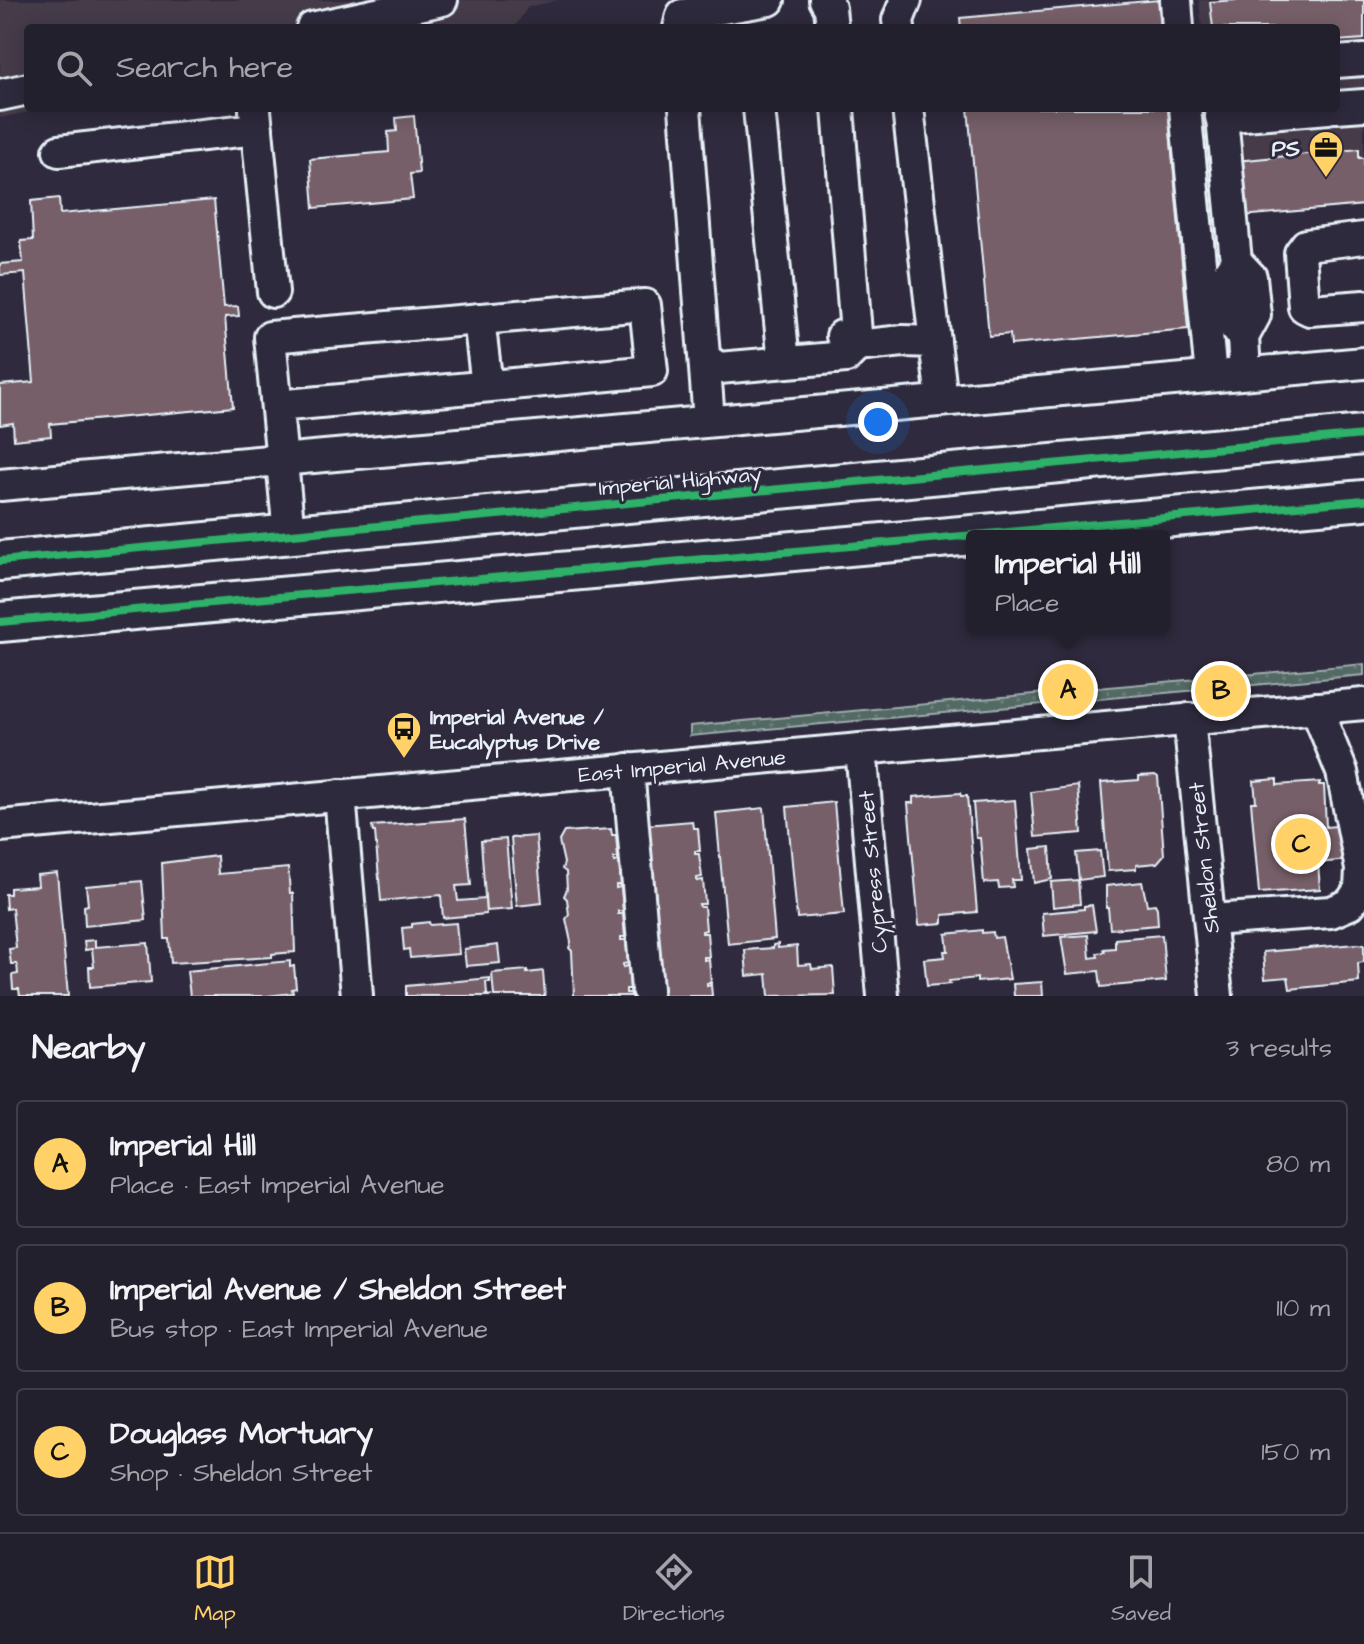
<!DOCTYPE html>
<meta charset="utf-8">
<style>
body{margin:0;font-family:"Architects Daughter",sans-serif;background:#2f2d3a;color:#f1f3f6}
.you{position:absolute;left:878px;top:422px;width:28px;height:28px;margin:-20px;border:6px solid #fff;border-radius:50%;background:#1a73e8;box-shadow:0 0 0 12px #1a73e833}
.badge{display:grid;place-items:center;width:52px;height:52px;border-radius:50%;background:#ffd166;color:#111;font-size:26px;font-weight:700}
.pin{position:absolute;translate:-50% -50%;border:4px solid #fff;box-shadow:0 2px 8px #0006}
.popup{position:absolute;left:966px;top:530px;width:204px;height:104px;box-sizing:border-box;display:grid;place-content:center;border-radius:8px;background:#23202e;filter:drop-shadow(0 2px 6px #0005);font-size:26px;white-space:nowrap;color:#a3a3aa}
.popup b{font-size:30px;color:#f1f3f6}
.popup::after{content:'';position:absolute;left:50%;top:100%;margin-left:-16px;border:16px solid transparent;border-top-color:#23202e}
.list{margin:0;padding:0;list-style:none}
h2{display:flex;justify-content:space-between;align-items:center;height:104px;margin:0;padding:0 32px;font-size:34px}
h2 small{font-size:26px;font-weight:400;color:#a3a3aa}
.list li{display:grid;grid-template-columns:52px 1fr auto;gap:24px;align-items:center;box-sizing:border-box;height:128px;margin:0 16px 16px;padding:0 16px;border:2px solid #403e4a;border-radius:8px}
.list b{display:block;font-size:30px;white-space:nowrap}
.list p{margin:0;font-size:26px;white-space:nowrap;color:#a3a3aa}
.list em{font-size:26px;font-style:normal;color:#a3a3aa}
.icon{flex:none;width:44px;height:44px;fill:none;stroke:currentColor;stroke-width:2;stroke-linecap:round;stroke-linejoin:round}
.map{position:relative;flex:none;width:1364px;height:996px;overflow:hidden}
.search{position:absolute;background:#23202e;box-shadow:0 4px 20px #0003;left:24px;right:24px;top:24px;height:88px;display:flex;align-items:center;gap:20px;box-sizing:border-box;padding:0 28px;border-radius:8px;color:#a3a3aa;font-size:30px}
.sheet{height:536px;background:#23202e}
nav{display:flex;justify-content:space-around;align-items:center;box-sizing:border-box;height:112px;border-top:2px solid #403e4a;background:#23202e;font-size:22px;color:#a3a3aa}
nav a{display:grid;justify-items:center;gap:4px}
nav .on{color:#ffd166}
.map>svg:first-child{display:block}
.built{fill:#443a4a}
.park{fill:url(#park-dots);stroke:#9eadae;stroke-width:2}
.building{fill:#765e67;stroke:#e8f1f8;stroke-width:2}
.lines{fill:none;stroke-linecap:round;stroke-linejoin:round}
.minor-casing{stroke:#e8f1f8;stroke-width:36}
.major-casing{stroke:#e8f1f8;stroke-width:44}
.minor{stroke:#2f2a3d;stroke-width:30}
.major{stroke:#2f2a3d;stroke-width:38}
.cycleway-casing{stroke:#2f2a3d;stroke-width:13}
.cycleway{stroke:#2db169;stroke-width:8}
.labels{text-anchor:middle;stroke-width:6;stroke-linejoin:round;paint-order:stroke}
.poi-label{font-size:22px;font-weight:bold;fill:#e8f1f8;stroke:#2f2a3d;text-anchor:end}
.street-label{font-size:22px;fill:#e8f1f8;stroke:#2f2a3d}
</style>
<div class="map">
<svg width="1364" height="996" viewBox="0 0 1364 996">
<defs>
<pattern id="park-dots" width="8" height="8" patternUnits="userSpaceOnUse" patternTransform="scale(2)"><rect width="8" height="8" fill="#536963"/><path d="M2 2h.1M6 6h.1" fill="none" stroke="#6c7f7a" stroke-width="1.8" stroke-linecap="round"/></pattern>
</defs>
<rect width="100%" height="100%" fill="#2f2a3d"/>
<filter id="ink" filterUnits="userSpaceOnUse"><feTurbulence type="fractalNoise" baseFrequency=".0125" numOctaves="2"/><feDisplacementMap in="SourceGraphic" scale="16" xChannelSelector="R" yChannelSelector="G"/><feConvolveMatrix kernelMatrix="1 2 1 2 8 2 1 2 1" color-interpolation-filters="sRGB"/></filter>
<g filter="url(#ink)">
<g class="built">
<polygon points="0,0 559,0 528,7 514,28 434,28 430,26 420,28 28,28 28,108 46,108 0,118"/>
<polygon points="1199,0 1364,0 1364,193 1219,207 1210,108 1336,108 1336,28 1202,28"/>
</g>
<path class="park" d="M 1364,664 L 1364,675 L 690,736 L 690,726 L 1046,693 C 1059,683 1072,680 1086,689 Z"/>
<g class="building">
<polygon points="1158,0 1161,28 961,28 960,18"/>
<polygon points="1236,0 1364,0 1364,39 1336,41 1336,28 1213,28 1210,2"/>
<polygon points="968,108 1168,108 1188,329 1011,345 1010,334 989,336"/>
<polygon points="414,116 419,173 410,174 413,199 314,208 310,159 389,152 388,132 397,131 396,118"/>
<polygon points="1359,149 1359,158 1364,158 1364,205 1242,216 1236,161"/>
<polygon points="59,198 60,214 214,200 224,307 238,306 239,316 225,317 233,407 50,424 51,436 14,440 13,423 0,425 0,385 34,382 25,273 0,275 0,264 23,262 21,241 33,240 31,201"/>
<polygon points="1155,775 1158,777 1164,855 1157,863 1136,865 1136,869 1108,871 1101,783 1139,780 1139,776"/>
<polygon points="1277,779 1277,785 1320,782 1319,785 1324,785 1326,827 1346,825 1348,860 1318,863 1320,889 1259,893 1251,802 1256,802 1254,781"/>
<polygon points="1078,786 1082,833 1035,837 1031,792"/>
<polygon points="960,793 961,796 967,796 977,912 943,915 943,923 919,925 908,803 913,803 913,797"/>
<polygon points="1015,800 1021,880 1012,880 1013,887 999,888 998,882 984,883 980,838 976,838 973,803"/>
<polygon points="834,802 844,914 797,918 787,807"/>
<polygon points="764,808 775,939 728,944 716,813"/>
<polygon points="465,819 471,885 456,886 458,901 485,899 486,914 443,918 441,895 381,901 375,832 373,832 372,826"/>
<polygon points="692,821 693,828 698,828 700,851 695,851 695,854 699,854 702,877 697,878 697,881 703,880 705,904 699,904 700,907 704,907 706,930 702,931 702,933 707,933 709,957 704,957 704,960 709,959 711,983 707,983 707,986 711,985 712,996 659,996 646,825"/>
<polygon points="611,829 612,835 616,835 618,858 614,858 614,862 619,861 621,885 616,885 616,888 621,887 623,911 618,911 618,914 623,914 625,937 621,937 621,940 626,940 628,963 623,964 623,967 628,966 630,989 626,989 626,993 631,993 631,996 574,996 572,951 569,948 571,942 566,919 569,915 567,899 564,896 567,889 566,872 562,869 564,863 559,841 564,832"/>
<polygon points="536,836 542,903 517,906 511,838"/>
<polygon points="506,839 512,909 486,911 481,841"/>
<polygon points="1050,847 1052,879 1034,883 1031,849"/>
<polygon points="1100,851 1103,877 1079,880 1076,853"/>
<polygon points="217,856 218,874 288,868 290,893 293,893 295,952 272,954 272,957 171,963 169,939 165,939 162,863"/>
<polygon points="57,873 68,996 20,996 19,989 13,989 12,975 18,974 17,964 11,964 9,949 16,948 12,908 6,909 5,894 10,894 10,888 38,886 37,875"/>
<polygon points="1078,880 1080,904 1053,907 1051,882"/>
<polygon points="142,881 146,920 85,926 84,906 88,905 86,886"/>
<polygon points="1142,882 1147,905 1155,904 1157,908 1158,925 1110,929 1108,908 1106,908 1106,886"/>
<polygon points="1092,905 1096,931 1044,936 1042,913 1084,909 1084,906"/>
<polygon points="429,922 430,925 456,923 459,954 410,958 409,949 404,950 402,928 412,927 412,924"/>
<polygon points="982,930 982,933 993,932 994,938 1002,937 1010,979 977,982 977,978 949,981 950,984 927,986 924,959 945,957 944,951 948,951 946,934"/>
<polygon points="1088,935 1090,958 1098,957 1097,953 1105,952 1104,949 1115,948 1115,939 1162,935 1166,981 1101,987 1099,971 1067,974 1061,937"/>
<polygon points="95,940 95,947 148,943 151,982 90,987 89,967 94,967 92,949 85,950 84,941"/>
<polygon points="778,944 778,948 797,946 798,965 811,964 812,969 833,967 835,995 769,996 767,974 747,976 745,950 773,948 773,945"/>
<polygon points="1356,944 1364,945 1364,962 1358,963 1359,982 1290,989 1288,977 1265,979 1263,952"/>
<polygon points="498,945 500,963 466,966 464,949"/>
<polygon points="290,961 290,967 294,966 296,988 292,989 293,993 267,996 190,996 187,971"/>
<polygon points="527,970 527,973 543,971 545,996 494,996 492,973"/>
<polygon points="490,978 490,982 486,982 487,995 492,996 406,996 406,986"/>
<polygon points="1042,982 1043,996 1014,996 1013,984"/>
</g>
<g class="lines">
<defs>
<g id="minor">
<polyline points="825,0 830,8 832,28"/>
<polyline points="1176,0 1178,28"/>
<polyline points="312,28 442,0"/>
<polyline points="679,28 682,15 769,0"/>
<polyline points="899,28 898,20 906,0"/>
<polyline points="1336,62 1364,60"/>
<polyline points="0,95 28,89"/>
<polyline points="1336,107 1364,105"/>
<polyline points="685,108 709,421"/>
<polyline points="759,108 784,362"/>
<polyline points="908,108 935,342"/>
<polyline points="1185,108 1211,376"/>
<polyline points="1221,108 1236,261 1251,277 1255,315 1243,337 1245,373"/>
<polyline points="255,110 273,292"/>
<polyline points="1221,117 1328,108"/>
<polyline points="59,151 257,129"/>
<polyline points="1364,238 1306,245 1300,253 1304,307 1310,310 1364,306"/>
<polyline points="1236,261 1224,280 1228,319 1243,337"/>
<polyline points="479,319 487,386"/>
<polyline points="842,336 857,346 903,341 935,342 942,400"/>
<polyline points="705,359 719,368 846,357 857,346 838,108"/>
<polyline points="277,406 652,371 645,305 270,337 289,534"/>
<polyline points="0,485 1364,363"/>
<polyline points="1189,719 1217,996"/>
<polyline points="861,749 883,996"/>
<polyline points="628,769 647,989"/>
<polyline points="340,795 357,996"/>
<polyline points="0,826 1364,704"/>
<polyline points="1210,920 1331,912 1350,904 1360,889 1361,869 1342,772 1316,708"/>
</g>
<g id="major">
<polyline points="0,561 1364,435"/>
<polyline points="0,622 1364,500"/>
</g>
</defs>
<use href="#minor" class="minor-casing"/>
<use href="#major" class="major-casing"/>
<use href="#minor" class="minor"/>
<use href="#major" class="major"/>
<defs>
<g id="cycleway">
<polyline points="0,561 1364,435"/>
<polyline points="0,622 1364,500"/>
</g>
</defs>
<use href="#cycleway" class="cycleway-casing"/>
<use href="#cycleway" class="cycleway"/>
</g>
</g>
<defs>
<symbol id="office-pin" viewBox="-11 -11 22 30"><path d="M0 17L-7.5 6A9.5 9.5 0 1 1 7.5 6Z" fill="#ffd166" stroke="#2f2a3d"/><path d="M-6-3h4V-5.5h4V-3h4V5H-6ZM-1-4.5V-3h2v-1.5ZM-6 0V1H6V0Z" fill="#111"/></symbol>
<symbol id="bus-pin" viewBox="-11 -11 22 30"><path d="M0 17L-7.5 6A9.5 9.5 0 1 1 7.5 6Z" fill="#ffd166" stroke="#2f2a3d"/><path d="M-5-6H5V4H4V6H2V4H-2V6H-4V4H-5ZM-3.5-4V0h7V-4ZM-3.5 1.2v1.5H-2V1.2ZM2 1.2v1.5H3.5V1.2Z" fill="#111"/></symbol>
</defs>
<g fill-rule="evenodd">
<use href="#office-pin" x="1306" y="128" width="40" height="54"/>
<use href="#bus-pin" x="384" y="709" width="40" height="54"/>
</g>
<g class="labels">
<g class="poi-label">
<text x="1300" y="156">PS</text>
<text x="430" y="724" text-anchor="start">Imperial Avenue /<tspan x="430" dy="25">Eucalyptus Drive</tspan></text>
</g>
<g class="street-label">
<text transform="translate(680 480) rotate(-5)" y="8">Imperial Highway</text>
<text transform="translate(682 765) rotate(-5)" y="8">East Imperial Avenue</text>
<text transform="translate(1203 858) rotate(-96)" y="8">Sheldon Street</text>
<text transform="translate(872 872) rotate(-95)" y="8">Cypress Street</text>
</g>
</g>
</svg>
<div class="you"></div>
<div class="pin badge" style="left:1068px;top:690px">A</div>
<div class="popup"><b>Imperial Hill</b>Place</div>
<div class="pin badge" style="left:1221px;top:691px">B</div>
<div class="pin badge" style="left:1301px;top:844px">C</div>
<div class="search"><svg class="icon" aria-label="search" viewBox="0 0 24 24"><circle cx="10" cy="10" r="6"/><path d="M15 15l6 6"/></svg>Search here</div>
</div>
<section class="sheet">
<h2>Nearby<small>3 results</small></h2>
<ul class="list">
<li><span class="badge">A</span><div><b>Imperial Hill</b><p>Place · East Imperial Avenue</p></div><em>80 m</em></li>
<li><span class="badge">B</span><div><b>Imperial Avenue / Sheldon Street</b><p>Bus stop · East Imperial Avenue</p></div><em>110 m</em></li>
<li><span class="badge">C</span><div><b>Douglass Mortuary</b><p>Shop · Sheldon Street</p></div><em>150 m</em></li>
</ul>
</section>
<nav>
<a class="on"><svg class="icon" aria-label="map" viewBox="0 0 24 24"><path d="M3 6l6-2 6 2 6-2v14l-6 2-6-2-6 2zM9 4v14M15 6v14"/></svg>Map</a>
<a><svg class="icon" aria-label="directions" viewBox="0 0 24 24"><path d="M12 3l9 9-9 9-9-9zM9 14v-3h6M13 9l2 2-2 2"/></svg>Directions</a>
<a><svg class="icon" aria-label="saved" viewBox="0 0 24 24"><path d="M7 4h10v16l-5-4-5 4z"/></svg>Saved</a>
</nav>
